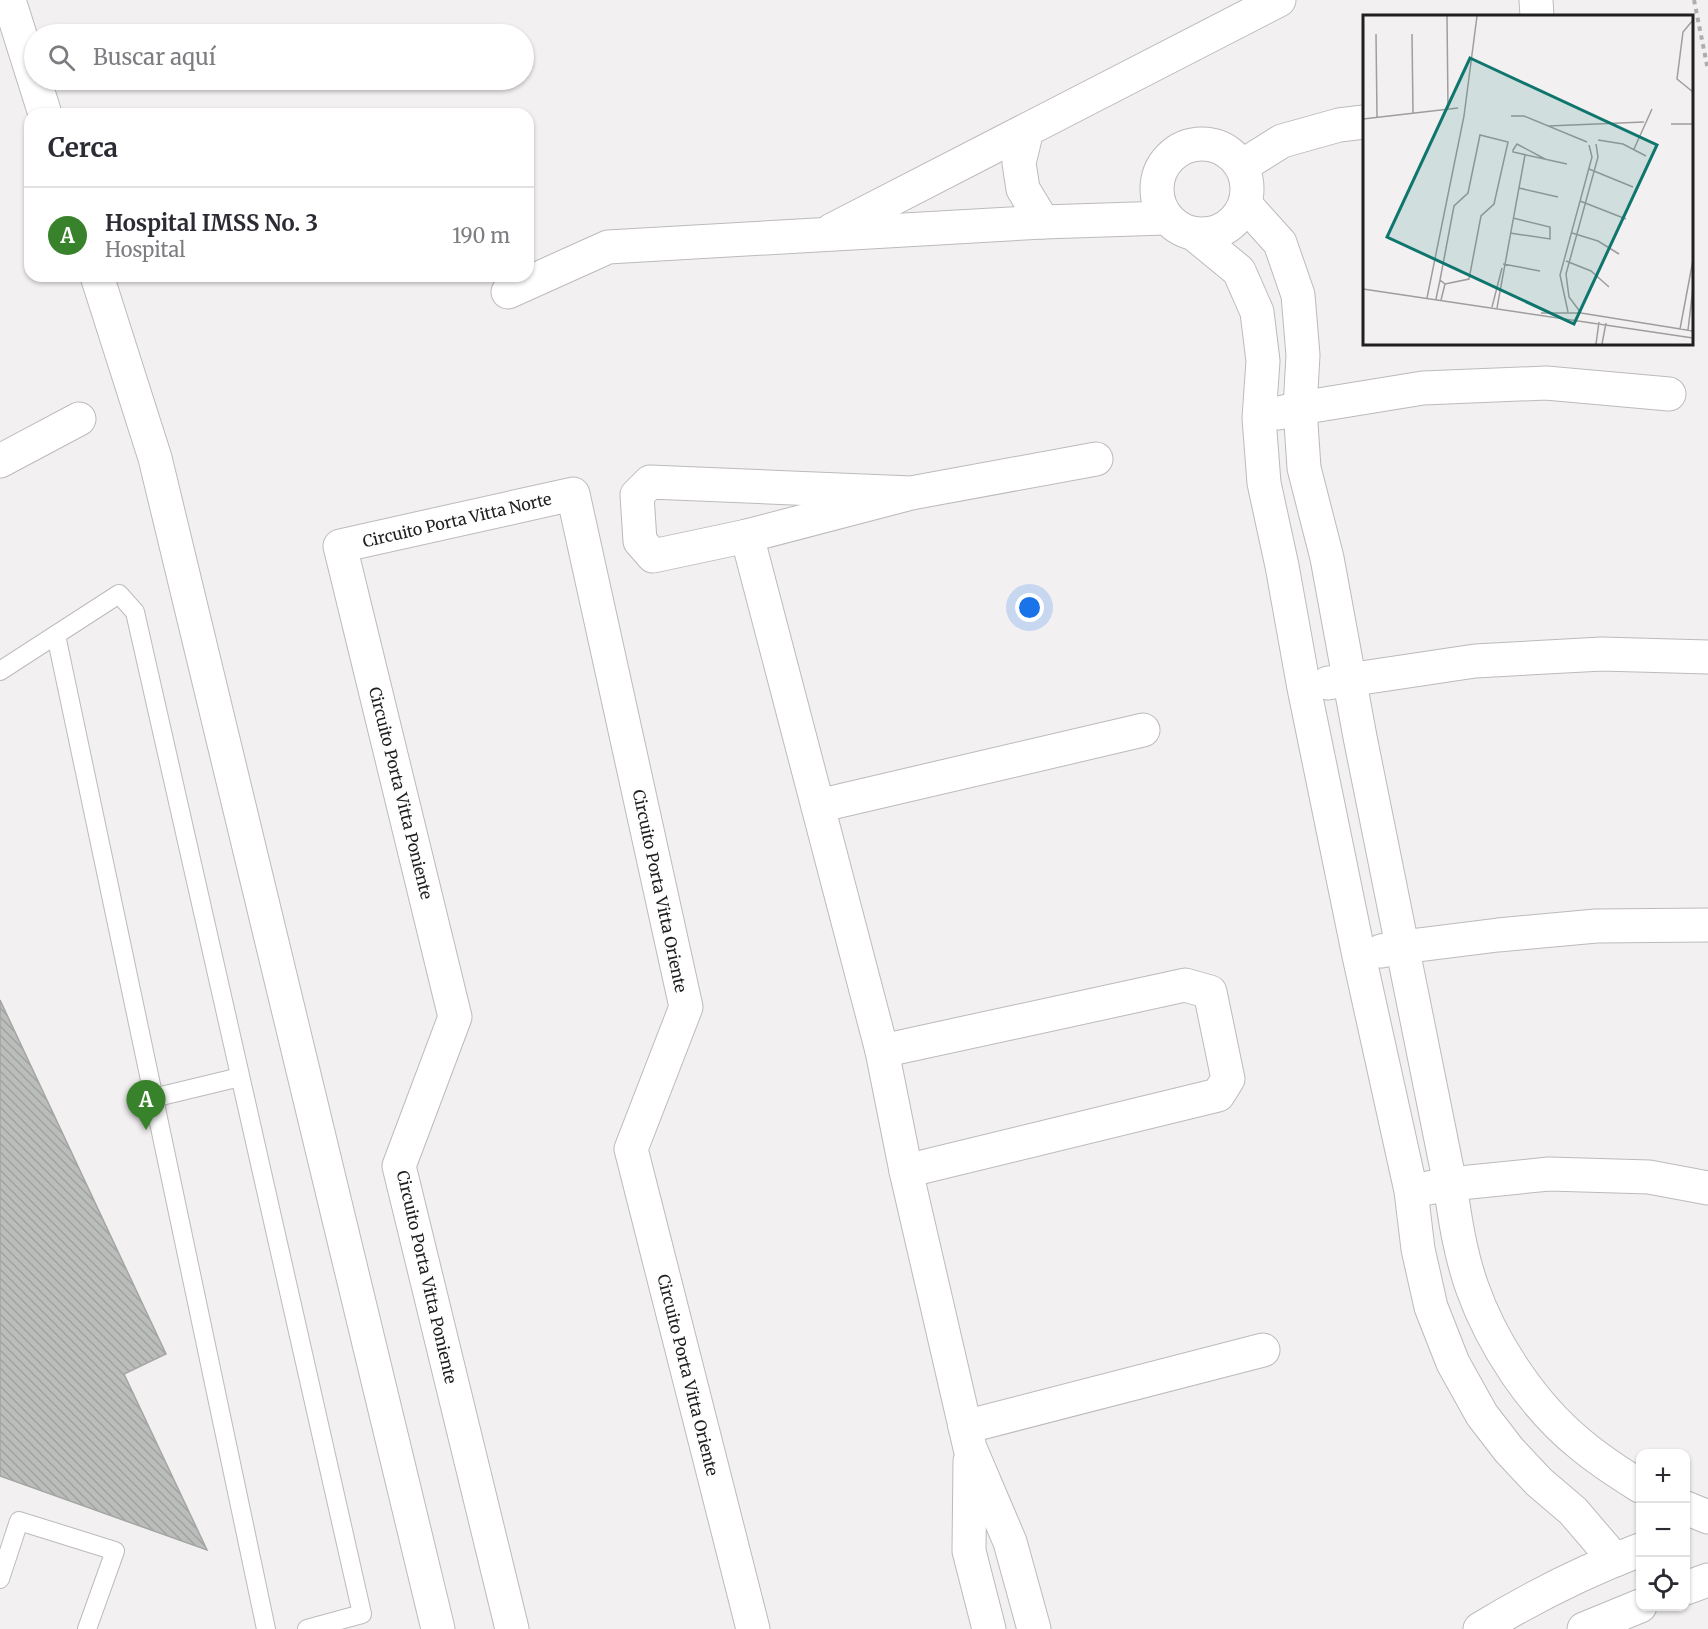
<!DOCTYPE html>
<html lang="es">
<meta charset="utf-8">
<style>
body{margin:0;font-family:Merriweather,serif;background:#f7f7f7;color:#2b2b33}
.controls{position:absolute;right:18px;bottom:18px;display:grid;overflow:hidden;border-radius:12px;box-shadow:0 2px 4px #0004}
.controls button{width:54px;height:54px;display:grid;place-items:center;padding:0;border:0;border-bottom:2px solid #e1e1e2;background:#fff;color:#2b2b33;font:30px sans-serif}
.you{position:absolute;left:1030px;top:608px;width:21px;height:21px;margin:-15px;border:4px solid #fff;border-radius:50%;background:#1a73e8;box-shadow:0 0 0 9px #1a73e833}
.badge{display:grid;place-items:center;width:39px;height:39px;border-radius:50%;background:#37822a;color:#fff;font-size:20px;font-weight:700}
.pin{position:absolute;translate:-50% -50px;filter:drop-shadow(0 2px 3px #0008)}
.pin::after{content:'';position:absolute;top:32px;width:21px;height:18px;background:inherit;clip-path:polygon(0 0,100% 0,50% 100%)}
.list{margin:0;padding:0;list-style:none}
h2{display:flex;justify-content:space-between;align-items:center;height:78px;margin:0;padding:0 24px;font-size:26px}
h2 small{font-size:20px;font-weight:400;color:#7c7c81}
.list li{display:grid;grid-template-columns:39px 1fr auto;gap:18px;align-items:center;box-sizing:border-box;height:96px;padding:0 24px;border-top:2px solid #e1e1e2}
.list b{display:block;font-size:22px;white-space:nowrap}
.list p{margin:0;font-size:20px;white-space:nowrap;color:#7c7c81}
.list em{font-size:20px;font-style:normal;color:#7c7c81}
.icon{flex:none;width:33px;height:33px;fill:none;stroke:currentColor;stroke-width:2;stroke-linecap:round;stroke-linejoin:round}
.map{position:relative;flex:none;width:1708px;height:1629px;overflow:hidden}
.search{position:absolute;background:#fff;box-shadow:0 2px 4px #0004;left:24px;top:24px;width:510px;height:66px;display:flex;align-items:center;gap:15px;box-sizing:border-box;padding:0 21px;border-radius:33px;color:#7c7c81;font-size:22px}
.panel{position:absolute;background:#fff;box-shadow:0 2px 4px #0004;left:24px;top:108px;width:510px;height:174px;border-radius:18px}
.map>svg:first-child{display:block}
.building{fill:url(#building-back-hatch);stroke:#a3a6a3;stroke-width:1.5}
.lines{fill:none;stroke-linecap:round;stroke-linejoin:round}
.service-casing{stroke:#bdbabc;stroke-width:20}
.minor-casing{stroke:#bdbabc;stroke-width:35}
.path{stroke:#b0adaf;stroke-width:4;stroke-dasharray:4.5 4.5;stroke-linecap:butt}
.service{stroke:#fff;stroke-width:18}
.minor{stroke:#fff;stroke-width:33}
.labels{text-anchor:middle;stroke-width:5;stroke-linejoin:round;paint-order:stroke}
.street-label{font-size:16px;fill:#212021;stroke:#fffefe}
.inset-road{fill:none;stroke:#9f9d9e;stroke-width:1.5}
.view{fill:#0f766e;fill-opacity:0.15;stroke:#0f766e;stroke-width:3}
.inset-edge{fill:none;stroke:#212021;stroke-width:3}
</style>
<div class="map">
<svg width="1708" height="1629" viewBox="0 0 1708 1629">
<defs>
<pattern id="building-back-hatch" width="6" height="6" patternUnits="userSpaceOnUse" patternTransform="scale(1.5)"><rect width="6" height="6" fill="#babdba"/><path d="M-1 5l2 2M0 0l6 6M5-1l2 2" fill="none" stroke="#a0a2a0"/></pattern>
</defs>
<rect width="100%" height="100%" fill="#f3f0f2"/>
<polygon class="building" points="0,1000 166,1354 124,1374 207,1550 0,1476"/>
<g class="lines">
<defs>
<g id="service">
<polyline points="56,635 266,1629"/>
<polyline points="0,671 119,594 135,612 362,1614 307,1629"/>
<polyline points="153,1098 240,1077"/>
<polyline points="0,1579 19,1521 115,1551 87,1629"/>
</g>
<g id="minor">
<polyline points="9,0 45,114"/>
<polyline points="1536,0 1537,16"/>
<polyline points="1027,130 1019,163 1023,189 1043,222"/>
<circle cx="1202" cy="189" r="45"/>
<polyline points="1242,166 1282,141 1339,125 1364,122"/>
<path d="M 1245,204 L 1280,243 L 1298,295 L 1303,355 L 1300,408 L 1304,468 L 1327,558 L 1360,737 L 1450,1184 C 1455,1219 1460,1253 1472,1287 C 1492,1344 1533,1406 1580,1444 C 1599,1460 1619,1473 1640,1486"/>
<polyline points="832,230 1279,0"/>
<polyline points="1194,234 1239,271 1257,312 1263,361 1259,418 1264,483 1282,566 1304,688 1359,956 1411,1191 1418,1249 1431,1307 1453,1363 1482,1415 1509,1450 1539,1482 1573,1511 1615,1560"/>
<polyline points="97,276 155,458 438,1629"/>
<polyline points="508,292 608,247 1043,222 1165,218"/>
<polyline points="1279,413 1300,408 1423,388 1546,383 1669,394"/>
<polyline points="0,461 79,419"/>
<polyline points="911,493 650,482 637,495 640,541 653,556 747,536 911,493 1096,459"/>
<polyline points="747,536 882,1051 906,1171 970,1448 1010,1542 1034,1629"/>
<polyline points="1328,683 1475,661 1602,654 1708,657"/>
<polyline points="818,806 1143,730"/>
<polyline points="1381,951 1402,947 1498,935 1596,926 1708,925"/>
<polyline points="882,1051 1185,985 1210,992 1228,1079 1218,1095 906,1171"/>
<polyline points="1428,1188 1450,1184 1549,1174 1649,1177 1708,1188"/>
<polyline points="965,1427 1263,1350"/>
<polyline points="970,1461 969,1551 989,1629"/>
<polyline points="1686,1508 1708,1517"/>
<polyline points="1686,1588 1708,1580"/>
<polyline points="512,1629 399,1166 455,1017 340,546 573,494 686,1007 631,1149 753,1629"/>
<path d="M 1480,1629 C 1531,1598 1584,1571 1640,1550"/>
<polyline points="1584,1629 1640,1606"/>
</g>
</defs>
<use href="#service" class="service-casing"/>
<use href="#minor" class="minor-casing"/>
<polyline class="path" points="1694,0 1708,70"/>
<use href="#service" class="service"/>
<use href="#minor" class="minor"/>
</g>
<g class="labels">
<g class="street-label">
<text transform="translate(457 520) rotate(-13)" y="6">Circuito Porta Vitta Norte</text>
<text transform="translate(401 793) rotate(76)" y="6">Circuito Porta Vitta Poniente</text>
<text transform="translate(660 891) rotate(78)" y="6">Circuito Porta Vitta Oriente</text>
<text transform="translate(427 1277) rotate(77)" y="6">Circuito Porta Vitta Poniente</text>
<text transform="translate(688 1375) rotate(76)" y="6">Circuito Porta Vitta Oriente</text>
</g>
</g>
<g transform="translate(1363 15)">
<rect width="330" height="330" fill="#f3f0f2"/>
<path class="inset-road" d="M 84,1 L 85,93M 330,5 L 320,17 L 314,64 L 330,77M 13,19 L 14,102M 49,19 L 50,98M 148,101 L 161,101 L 224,127M 0,104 L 95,93M 308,109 L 330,109M 185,111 L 281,107M 235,125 L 260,129 L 283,141M 271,134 L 289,94M 182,144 L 154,129 L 150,135 L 150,137 L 204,149M 226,154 L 270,172M 156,173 L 195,182M 217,186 L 263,204M 147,218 L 187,224 L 187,212 L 150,203M 209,218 L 235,226 L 256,239M 203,246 L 228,256 L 246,272M 140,249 L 177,256M 0,274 L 330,323M 64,283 L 101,101 L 114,1M 73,284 L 77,265M 78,285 L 82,269 L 77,265 L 91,191 L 105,178 L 117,120 L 145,127 L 131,189 L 118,201 L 106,264 L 82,269M 129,292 L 139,253M 134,293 L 162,140M 205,297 L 197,260 L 229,142 L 226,130M 178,298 L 218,298 L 330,316M 218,298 L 206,282 L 203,259 L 235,142 L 233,129M 317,314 L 330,245M 325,315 L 330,273M 233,329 L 236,307M 239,329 L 243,308"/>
<path class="view" d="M 107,43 L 294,130 L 211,309 L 24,222 Z"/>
<rect width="330" height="330" class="inset-edge"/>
</g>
</svg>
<div class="controls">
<button>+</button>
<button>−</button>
<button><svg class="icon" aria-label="locate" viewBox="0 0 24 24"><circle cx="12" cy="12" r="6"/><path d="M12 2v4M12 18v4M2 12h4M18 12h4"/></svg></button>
</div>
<div class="you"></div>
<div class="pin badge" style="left:146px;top:1130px">A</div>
<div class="search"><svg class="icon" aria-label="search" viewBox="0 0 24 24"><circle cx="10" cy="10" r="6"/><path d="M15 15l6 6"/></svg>Buscar aquí</div>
<section class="panel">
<h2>Cerca<small></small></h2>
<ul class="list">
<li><span class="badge">A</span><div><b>Hospital IMSS No. 3</b><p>Hospital</p></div><em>190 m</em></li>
</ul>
</section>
</div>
